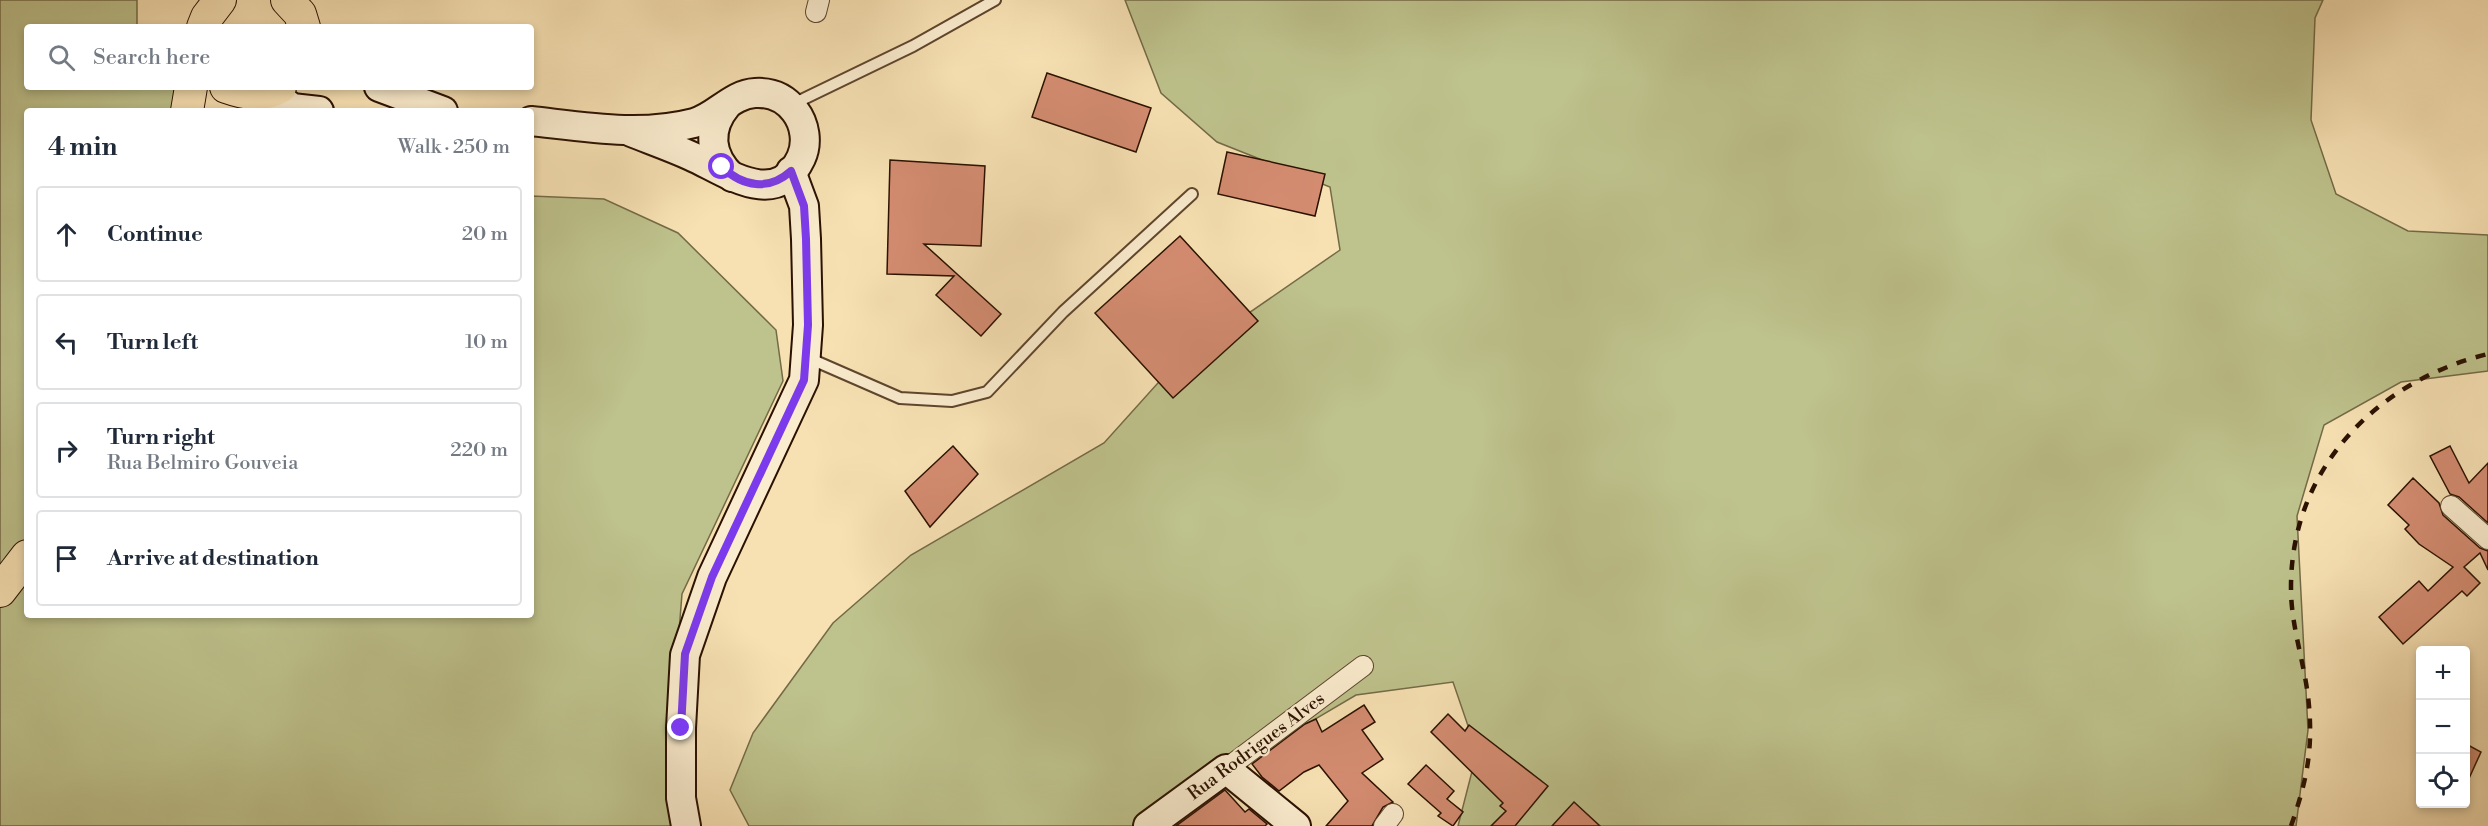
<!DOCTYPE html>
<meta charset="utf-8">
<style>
body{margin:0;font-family:"Libre Bodoni",serif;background:#f2f2f3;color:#1f2937}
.controls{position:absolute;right:18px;bottom:18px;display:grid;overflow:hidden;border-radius:6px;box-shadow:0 3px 9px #0003}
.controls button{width:54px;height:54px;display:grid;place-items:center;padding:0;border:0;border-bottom:2px solid #e0e1e3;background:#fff;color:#1f2937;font:30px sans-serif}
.stop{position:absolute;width:18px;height:18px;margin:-14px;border:4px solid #7c3aed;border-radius:50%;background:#fff}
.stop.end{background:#7c3aed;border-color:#fff;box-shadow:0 2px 6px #0008}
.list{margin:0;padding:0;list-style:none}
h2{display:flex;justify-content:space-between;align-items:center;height:78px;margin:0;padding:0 24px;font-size:26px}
h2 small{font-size:20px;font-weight:400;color:#747a83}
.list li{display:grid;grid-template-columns:39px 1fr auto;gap:18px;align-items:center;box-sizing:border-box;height:96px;margin:0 12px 12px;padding:0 12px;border:2px solid #e0e1e3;border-radius:6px}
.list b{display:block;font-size:22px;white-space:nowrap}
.list p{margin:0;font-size:20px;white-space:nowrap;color:#747a83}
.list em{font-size:20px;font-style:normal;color:#747a83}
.icon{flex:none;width:33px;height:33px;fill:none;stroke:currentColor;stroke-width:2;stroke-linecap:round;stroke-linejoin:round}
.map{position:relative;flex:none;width:2488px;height:826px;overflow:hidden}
.search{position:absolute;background:#fff;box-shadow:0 3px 9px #0003;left:24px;top:24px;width:510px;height:66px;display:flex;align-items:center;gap:15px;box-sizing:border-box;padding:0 21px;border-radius:6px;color:#747a83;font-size:22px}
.panel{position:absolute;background:#fff;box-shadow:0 3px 9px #0003;left:24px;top:108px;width:510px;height:510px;border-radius:6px}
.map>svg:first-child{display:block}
.green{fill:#bec28c;stroke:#746a46;stroke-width:1.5}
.building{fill:#d48c71;stroke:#2b1100;stroke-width:1.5}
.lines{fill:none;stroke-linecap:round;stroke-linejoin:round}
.lane-casing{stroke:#5e452d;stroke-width:14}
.street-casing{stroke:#5e452d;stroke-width:22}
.secondary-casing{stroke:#2b1100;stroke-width:32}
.primary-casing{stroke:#2b1100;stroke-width:34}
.lane{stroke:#faecce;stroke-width:10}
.street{stroke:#faecce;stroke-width:20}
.secondary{stroke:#faecce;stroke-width:28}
.primary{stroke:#f7e1b3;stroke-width:32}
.rail{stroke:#2b1100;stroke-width:4.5;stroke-dasharray:10 10;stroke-linecap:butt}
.route{stroke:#7c3aed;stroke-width:8}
.labels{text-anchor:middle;stroke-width:4.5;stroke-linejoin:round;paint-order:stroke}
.street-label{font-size:18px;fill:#2b1100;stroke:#faecce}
</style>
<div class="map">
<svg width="2488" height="826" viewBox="0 0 2488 826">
<rect width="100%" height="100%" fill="#f7e1b3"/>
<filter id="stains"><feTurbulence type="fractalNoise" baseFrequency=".00333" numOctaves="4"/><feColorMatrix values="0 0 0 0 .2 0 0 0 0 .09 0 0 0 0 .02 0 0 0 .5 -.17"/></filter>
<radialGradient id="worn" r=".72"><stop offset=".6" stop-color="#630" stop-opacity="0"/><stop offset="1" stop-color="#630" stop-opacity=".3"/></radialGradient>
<g class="green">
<polygon points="0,0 137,0 137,27 27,27 27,87 173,87 182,102 211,111 27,111 27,615 531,615 531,196 604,199 678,233 776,330 783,381 682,594 668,768 693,826 0,826"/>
<polygon points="1125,0 2323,0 2315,18 2311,120 2336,194 2408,231 2488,235 2488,371 2401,382 2324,425 2297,516 2308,730 2296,826 1458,826 1477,752 1453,682 1356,695 1134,826 749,826 730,790 753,733 833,623 911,555 1104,443 1175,364 1340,250 1330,187 1217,142 1161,93"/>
</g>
<g class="building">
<polygon points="1047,73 1151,108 1136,152 1032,117"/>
<polygon points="1227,152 1325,174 1315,216 1218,194"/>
<polygon points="890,160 985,166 981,246 924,244 1001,314 981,336 936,295 954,276 887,274"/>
<polygon points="1180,236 1258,321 1173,398 1095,313"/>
<polygon points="953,446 978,474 930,527 905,491"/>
<polygon points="2450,446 2469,483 2488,463 2488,523 2459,497 2450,494 2430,456"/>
<polygon points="2413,478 2439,503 2443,515 2480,548 2488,551 2488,570 2480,553 2464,567 2480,583 2467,596 2462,591 2403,644 2379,617 2419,581 2428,591 2453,567 2419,544 2405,529 2409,525 2388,505"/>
<polygon points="1364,705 1375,722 1362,730 1383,759 1362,773 1393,802 1383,807 1372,826 1326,826 1348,801 1319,765 1304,772 1279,791 1262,777 1252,764 1305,724 1316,719 1322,732"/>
<polygon points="1448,714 1465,731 1469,725 1548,786 1515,826 1491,826 1506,811 1500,806 1503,803 1431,732"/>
<polygon points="2466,744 2481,752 2466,785"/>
<polygon points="1426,765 1454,791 1447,799 1463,812 1453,826 1438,816 1441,813 1408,784"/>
<polygon points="1225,790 1245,812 1249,809 1267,824 1265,826 1176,826"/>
<polygon points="1574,802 1600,826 1552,826"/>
</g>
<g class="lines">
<defs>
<g id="lane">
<polyline points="791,105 913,46 995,0"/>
<polyline points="806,357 900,398 952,401 987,392 1063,312 1192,194"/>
</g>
<g id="street">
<polyline points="816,12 819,0"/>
<polyline points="2451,506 2488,539"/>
<polyline points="1226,769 1363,666"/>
<polyline points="1384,826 1393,814"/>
</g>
<g id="secondary">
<polyline points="379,87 443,111"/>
<polyline points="271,92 292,108 319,111"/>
<path d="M 727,105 C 707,129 709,155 732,177"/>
<path d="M 531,121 C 585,127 640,137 694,123 C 716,117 732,94 755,93 C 771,92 785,98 795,111 C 805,124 808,143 801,158 C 776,211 725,171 691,156 C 671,147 651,140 631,132"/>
<polyline points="686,826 681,798 681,728 685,655 712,577 804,380 808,325 806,239 804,206 791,171"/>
<polyline points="1148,826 1226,769 1296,826"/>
</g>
<g id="primary">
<polyline points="287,0 300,14 304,27"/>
<polyline points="203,27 207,17 220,0"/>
<path d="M 226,87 C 246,94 261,97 280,87"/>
<polyline points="187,111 191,87"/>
<polyline points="0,591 27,556"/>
</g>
</defs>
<use href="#lane" class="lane-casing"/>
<use href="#street" class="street-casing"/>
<use href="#secondary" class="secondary-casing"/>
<use href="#primary" class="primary-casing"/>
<use href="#lane" class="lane"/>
<use href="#street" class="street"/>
<use href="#secondary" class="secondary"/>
<use href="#primary" class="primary"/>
<path class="rail" d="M 2291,826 C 2306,783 2313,752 2309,706 C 2306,667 2291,628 2291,589 C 2290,470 2376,381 2488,354"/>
</g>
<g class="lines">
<path class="route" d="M 681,728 L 685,654 L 712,577 L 804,380 L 808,325 L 806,239 L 804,206 L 791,171 C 769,191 743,187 722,167"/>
</g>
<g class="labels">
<g class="street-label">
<text transform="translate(1256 746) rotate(-37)" y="6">Rua Rodrigues Alves</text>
</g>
</g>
<rect width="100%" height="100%" filter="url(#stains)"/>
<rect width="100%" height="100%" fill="url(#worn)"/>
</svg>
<div class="controls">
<button>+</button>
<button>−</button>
<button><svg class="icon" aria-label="locate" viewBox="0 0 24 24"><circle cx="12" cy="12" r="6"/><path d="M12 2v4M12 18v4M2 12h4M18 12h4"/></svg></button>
</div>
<div class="stop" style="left:722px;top:167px"></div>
<div class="stop end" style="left:681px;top:728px"></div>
<div class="search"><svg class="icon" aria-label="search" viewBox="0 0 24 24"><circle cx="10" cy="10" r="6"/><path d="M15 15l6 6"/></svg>Search here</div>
<section class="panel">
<h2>4 min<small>Walk · 250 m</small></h2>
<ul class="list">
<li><svg class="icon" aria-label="ahead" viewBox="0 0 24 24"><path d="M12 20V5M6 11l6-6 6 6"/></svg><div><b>Continue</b></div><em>20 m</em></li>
<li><svg class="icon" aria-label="left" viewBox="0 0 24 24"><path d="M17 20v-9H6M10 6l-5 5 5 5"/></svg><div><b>Turn left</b></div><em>10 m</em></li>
<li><svg class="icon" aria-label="right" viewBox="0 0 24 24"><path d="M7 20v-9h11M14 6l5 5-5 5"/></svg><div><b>Turn right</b><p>Rua Belmiro Gouveia</p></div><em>220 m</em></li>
<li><svg class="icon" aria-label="arrive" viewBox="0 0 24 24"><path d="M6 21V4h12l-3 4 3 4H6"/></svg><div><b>Arrive at destination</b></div></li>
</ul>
</section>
</div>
